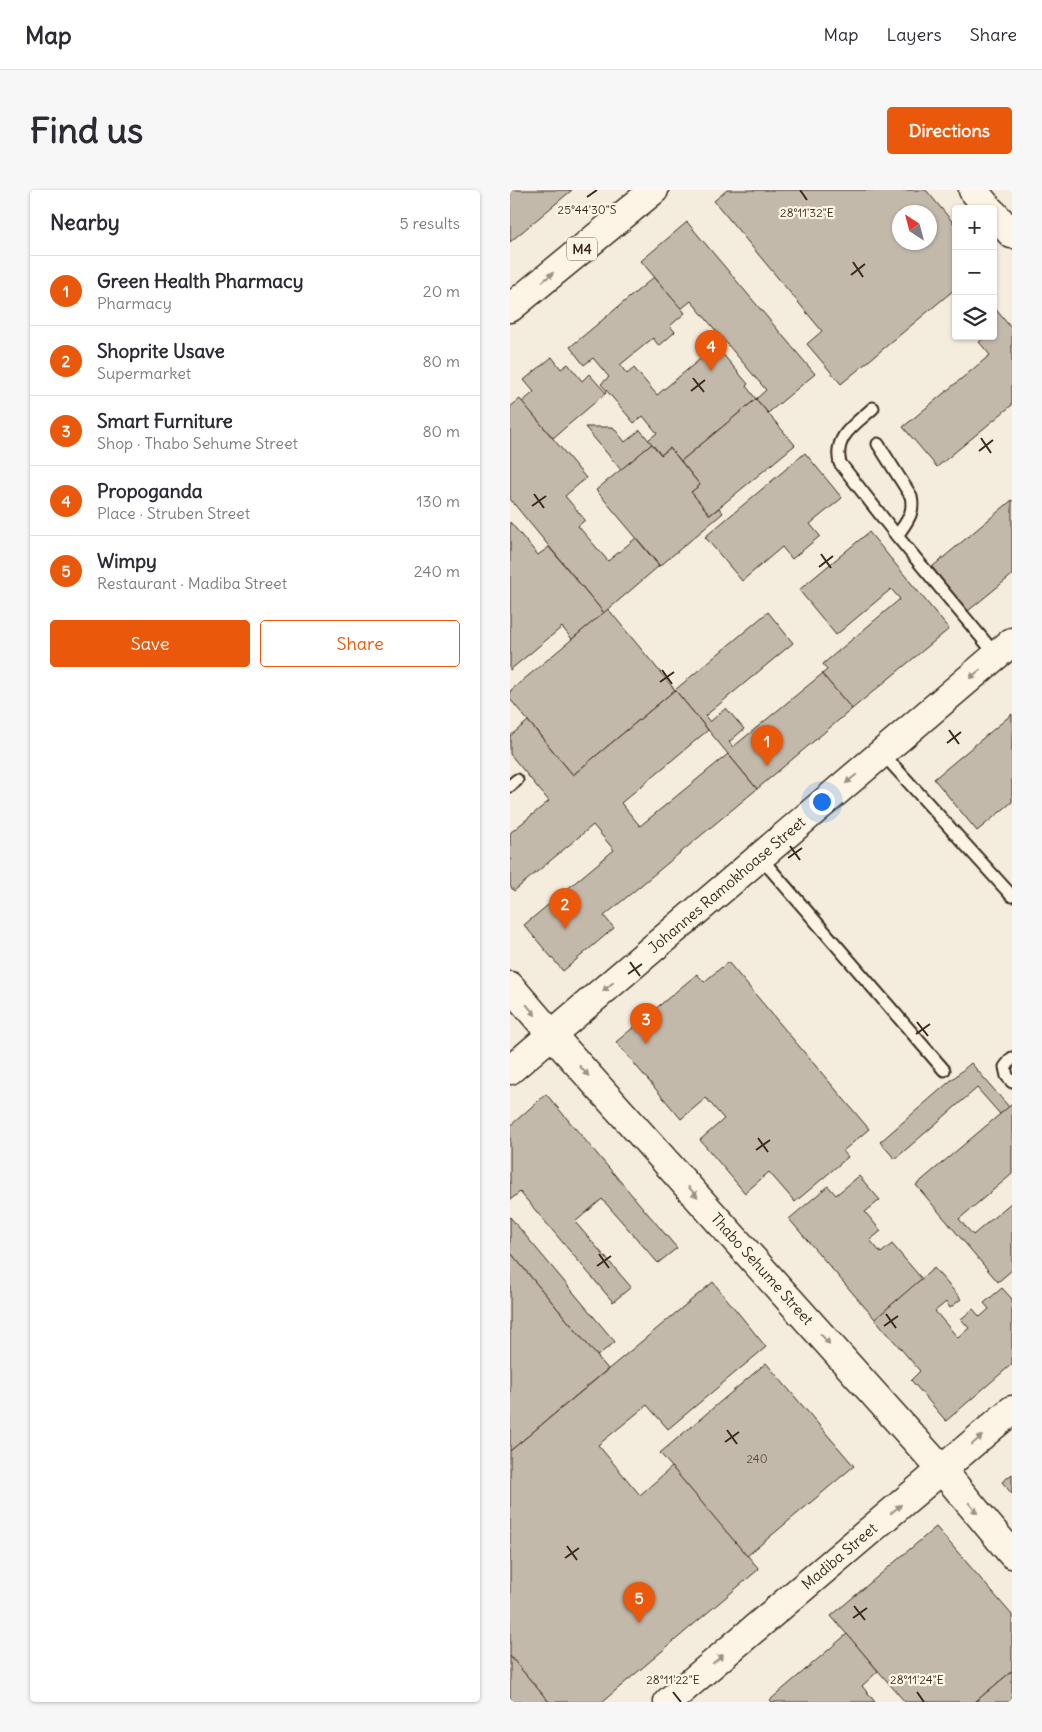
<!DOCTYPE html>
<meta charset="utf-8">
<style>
body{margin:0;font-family:Delius,sans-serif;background:#f7f7f7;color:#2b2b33}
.controls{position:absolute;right:15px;top:15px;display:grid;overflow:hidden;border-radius:5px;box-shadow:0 1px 4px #0004}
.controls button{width:45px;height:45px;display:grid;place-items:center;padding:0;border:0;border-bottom:1px solid #e1e1e2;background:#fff;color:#2b2b33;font:25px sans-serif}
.compass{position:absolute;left:382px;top:15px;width:45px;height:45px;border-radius:50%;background:#fff;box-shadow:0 1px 4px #0004;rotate:324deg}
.you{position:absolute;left:311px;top:611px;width:18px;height:18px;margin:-12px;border:4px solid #fff;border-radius:50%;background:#1a73e8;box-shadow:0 0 0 8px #1a73e833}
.badge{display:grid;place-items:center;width:32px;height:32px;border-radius:50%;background:#ea580c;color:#fff;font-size:16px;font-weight:700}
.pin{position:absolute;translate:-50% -41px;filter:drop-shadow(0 1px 2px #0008)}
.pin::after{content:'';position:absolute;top:26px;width:18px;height:15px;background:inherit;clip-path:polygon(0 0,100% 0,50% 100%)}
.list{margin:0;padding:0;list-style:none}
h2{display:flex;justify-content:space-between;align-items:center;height:65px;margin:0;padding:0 20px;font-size:21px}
h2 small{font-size:16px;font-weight:400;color:#7c7c81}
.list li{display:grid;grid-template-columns:32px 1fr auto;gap:15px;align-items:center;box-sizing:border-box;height:70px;padding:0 20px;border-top:1px solid #e1e1e2}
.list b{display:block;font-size:19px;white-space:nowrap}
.list p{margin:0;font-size:16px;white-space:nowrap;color:#7c7c81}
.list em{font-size:16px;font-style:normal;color:#7c7c81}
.actions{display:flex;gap:10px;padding:15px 20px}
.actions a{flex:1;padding:11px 0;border:1px solid #ea580c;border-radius:5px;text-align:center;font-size:18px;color:#ea580c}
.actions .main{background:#ea580c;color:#fff}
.icon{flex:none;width:28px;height:28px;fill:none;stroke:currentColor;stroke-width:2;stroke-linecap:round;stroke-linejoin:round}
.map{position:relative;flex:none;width:502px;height:1512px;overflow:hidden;border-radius:5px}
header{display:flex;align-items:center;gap:30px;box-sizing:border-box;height:70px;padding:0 25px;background:#fff;border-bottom:1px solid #e1e1e2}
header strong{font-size:24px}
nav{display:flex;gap:28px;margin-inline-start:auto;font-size:18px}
.intro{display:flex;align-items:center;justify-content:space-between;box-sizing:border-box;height:120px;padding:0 30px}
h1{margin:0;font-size:35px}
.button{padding:12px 22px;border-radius:5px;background:#ea580c;color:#fff;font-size:18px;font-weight:700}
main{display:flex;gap:30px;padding:0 30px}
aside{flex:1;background:#fff;border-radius:5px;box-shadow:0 1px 4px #0004}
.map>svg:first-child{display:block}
.building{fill:#c3b9aa;stroke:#3b2a1e;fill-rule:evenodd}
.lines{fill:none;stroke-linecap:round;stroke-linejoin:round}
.service-casing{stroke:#3b2a1e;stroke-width:15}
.tertiary-casing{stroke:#3b2a1e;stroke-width:31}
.secondary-casing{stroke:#3b2a1e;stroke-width:31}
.primary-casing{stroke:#3b2a1e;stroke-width:31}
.service{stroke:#fcf5e5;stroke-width:11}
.tertiary{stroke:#fcf5e5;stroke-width:28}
.secondary{stroke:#fcf5e5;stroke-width:28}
.primary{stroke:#fcf5e5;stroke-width:28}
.oneway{fill:#9c9082}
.ticks{fill:none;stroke:#3b2a1e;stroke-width:2}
.labels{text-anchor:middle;stroke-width:4.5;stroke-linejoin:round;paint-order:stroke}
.number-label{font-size:12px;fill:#5d4e41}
.shield{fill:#fcf5e5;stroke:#75675a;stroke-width:1}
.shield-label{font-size:14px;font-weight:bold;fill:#3b2a1e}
.street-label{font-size:15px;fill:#3b2a1e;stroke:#fcf5e5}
.ticks-label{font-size:12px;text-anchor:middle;fill:#3b2a1e;stroke:#fcf5e5;stroke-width:4.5;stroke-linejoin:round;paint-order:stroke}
</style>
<header>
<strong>Map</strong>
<nav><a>Map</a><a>Layers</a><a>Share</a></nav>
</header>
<div class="intro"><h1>Find us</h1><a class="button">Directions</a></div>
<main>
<aside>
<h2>Nearby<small>5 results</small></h2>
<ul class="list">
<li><span class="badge">1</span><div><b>Green Health Pharmacy</b><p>Pharmacy</p></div><em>20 m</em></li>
<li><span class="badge">2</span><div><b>Shoprite Usave</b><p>Supermarket</p></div><em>80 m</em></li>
<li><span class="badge">3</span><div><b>Smart Furniture</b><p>Shop · Thabo Sehume Street</p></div><em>80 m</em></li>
<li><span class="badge">4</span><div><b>Propoganda</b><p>Place · Struben Street</p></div><em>130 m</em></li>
<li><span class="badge">5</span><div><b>Wimpy</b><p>Restaurant · Madiba Street</p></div><em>240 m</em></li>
</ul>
<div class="actions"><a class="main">Save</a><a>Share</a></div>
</aside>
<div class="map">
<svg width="502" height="1512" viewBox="0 0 502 1512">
<rect width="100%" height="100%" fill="#f4eddd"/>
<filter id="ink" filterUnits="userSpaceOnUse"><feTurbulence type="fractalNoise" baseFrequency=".02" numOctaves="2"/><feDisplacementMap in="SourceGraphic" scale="10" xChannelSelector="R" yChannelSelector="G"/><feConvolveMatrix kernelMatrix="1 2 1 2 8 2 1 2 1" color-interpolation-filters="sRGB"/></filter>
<g filter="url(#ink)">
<g class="building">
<polygon points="0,0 62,0 0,52"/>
<path d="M 217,0 L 416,0 L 446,36 L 446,100 L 445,99 L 331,194 L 297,154 L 312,141 L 204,11 ZM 390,22 L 420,22 L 420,52 L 390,52 Z"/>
<polygon points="177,32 305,184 258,223 246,209 256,200 181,111 171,119 131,71"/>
<polygon points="144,87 175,123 160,136 165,142 149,156 143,148 110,175 117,184 124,178 147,205 206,156 238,194 236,196 246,209 171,271 160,258 151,265 138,250 147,243 133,226 124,233 91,194 99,187 83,168 74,175 60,157"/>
<polygon points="483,116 502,139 502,215 427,277 393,237 480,165 469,152 476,146 483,146"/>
<polygon points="42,167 51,179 58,174 72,191 79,184 96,203 43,248 12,212 24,202 14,190"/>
<polygon points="10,209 76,288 55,306 75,330 68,336 98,371 126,348 149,376 94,423 0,309 0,217"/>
<polygon points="246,209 285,255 200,325 181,302 190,295 171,271"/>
<polygon points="75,237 103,237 115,252 130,240 142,254 111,280"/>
<polygon points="142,254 151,265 160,258 190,295 181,302 200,325 209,318 213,323 150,376 86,300"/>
<polygon points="295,263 332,308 300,334 310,346 282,369 272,357 232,391 195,347"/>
<polygon points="502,310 502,385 458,421 422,377"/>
<polygon points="0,332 28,365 39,357 94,423 62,449 52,437 0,480"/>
<polygon points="359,342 439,439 342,519 312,484 317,480 313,474 390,409 381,399 326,445 289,400"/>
<polygon points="98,419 165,500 63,585 0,509 0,501"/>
<polygon points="258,422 283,453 195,526 200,532 216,518 234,539 219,552 223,557 312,484 342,519 247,599 165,500"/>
<polygon points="165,500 198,540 111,613 130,636 218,564 247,599 94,726 104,738 53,781 14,735 104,660 83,635 4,701 0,696 0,643 39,611 0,564 0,546 18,531 63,585"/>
<polygon points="502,524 502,612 467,641 424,589"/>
<polygon points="218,772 359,939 333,961 338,967 285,1012 259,982 235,1003 190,950 214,929 196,908 171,929 106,852 187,784 194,792"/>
<polygon points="461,873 499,917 490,924 467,898 385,969 370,952"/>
<polygon points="36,904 167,1058 148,1073 92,1009 65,1032 121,1097 103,1112 10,1002 0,1010 0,936"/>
<polygon points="502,914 502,984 449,1029 463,1045 502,1012 502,1080 488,1092 406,995"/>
<polygon points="349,986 370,1010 355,1022 371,1041 360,1050 371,1063 382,1054 412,1089 365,1129 279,1029 318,996 326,1005"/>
<polygon points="0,1027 105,1152 87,1166 0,1062"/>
<polygon points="0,1062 98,1179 0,1261"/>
<polygon points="424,1078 451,1109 440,1118 436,1112 425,1121 448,1148 459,1138 451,1129 463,1119 470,1127 479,1119 474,1113 492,1098 502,1109 502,1174 436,1231 401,1190 410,1181 365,1129"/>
<polygon points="203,1092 256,1157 158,1239 137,1215 88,1255 130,1305 162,1277 249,1379 92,1512 39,1512 0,1466 0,1261"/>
<polygon points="256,1173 344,1276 237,1366 150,1263"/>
<polygon points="502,1284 502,1304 492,1292"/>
<polygon points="426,1337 502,1425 502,1481 465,1512 395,1512 321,1426"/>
<polygon points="337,1444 368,1481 352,1496 365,1512 262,1512 260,1510"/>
<polygon points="0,1466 39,1512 0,1512"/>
<polygon points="502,1481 502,1512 465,1512"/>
</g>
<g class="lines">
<defs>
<g id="service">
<path d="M 363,218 C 346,234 323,246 330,273 L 387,346 L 486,465"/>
<path d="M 368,254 L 401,306 C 405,324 396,332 387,346"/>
<polyline points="372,563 502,706"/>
<polyline points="0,596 7,590"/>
<polyline points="250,667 434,880"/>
<polyline points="502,868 495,877 497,886 502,892"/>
</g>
<g id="tertiary">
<polyline points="463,0 479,19"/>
<polyline points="483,23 502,44"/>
<path id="s1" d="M 158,1512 L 502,1220"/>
</g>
<g id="secondary">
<path id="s2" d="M 0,796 L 42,845 L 432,1280 L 502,1364"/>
</g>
<g id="primary">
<polyline points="0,118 144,0"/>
<path id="s3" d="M 0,880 L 502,452"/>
</g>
</defs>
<use href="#service" class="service-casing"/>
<use href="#tertiary" class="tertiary-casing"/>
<use href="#secondary" class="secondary-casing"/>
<use href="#primary" class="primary-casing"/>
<use href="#service" class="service"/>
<use href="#tertiary" class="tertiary"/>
<use href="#secondary" class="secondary"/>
<use href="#primary" class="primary"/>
</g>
<defs><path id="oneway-solid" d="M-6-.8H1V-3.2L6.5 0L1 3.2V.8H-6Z" transform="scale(1.25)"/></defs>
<g class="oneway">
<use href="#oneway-solid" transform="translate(38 87) rotate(-40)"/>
<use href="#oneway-solid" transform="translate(465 484) rotate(140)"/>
<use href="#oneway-solid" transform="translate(341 589) rotate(140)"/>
<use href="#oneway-solid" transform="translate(98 797) rotate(139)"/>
<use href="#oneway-solid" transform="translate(21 820) rotate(50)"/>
<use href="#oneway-solid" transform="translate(74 881) rotate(48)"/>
<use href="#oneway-solid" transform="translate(183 1002) rotate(48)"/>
<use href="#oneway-solid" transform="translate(315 1149) rotate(48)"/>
<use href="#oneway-solid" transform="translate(467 1250) rotate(-41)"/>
<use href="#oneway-solid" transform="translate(463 1318) rotate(50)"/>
<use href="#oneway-solid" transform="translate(386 1319) rotate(-40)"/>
<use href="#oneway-solid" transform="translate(208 1469) rotate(-40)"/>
</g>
</g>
<path class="ticks" d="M 290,0 L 297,10M 77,7 L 87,0M 343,72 L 353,87M 341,85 L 355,74M 183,188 L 194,202M 181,201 L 195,190M 471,248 L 481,263M 469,261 L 483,250M 24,304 L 34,318M 22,316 L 36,306M 311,364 L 321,378M 309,377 L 323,366M 152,480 L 162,494M 150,492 L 164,482M 439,540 L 449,554M 437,553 L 451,542M 280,656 L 290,670M 278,668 L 292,658M 120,772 L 130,786M 118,784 L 132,774M 407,832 L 418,846M 406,844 L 420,834M 248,948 L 258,962M 246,960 L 260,950M 89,1064 L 99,1078M 87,1076 L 101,1066M 376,1124 L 386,1138M 374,1136 L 388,1126M 217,1240 L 227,1254M 215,1252 L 229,1242M 57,1356 L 67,1370M 55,1368 L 69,1358M 344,1416 L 355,1430M 343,1428 L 357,1418M 163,1502 L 171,1512M 407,1502 L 414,1512"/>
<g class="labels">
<g class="number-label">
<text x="247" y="1273">240</text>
</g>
<rect class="shield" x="57" y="47.5" width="30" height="23" rx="4"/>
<g class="shield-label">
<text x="72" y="64">M4</text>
</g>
<g class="street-label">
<text dy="5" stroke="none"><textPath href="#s3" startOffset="285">Johannes Ramokhoase Street</textPath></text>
<text dy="5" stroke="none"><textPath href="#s2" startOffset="379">Thabo Sehume Street</textPath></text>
<text dy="5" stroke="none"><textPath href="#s1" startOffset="225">Madiba Street</textPath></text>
</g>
</g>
<g class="ticks-label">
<text x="77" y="24">25°44'30"S</text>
<text x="297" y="27">28°11'32"E</text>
<text x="163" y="1494">28°11'22"E</text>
<text x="407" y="1494">28°11'24"E</text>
</g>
</svg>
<div class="controls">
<button>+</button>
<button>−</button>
<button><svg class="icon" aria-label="layers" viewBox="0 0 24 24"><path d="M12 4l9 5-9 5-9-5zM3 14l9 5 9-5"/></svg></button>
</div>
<svg class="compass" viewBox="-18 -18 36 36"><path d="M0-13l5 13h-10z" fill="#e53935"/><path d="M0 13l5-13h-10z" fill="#7c7c81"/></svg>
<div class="you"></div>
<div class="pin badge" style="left:257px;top:576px">1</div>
<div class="pin badge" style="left:55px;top:739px">2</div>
<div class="pin badge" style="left:136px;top:854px">3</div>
<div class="pin badge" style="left:201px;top:181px">4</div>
<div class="pin badge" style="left:129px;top:1433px">5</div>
</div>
</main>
